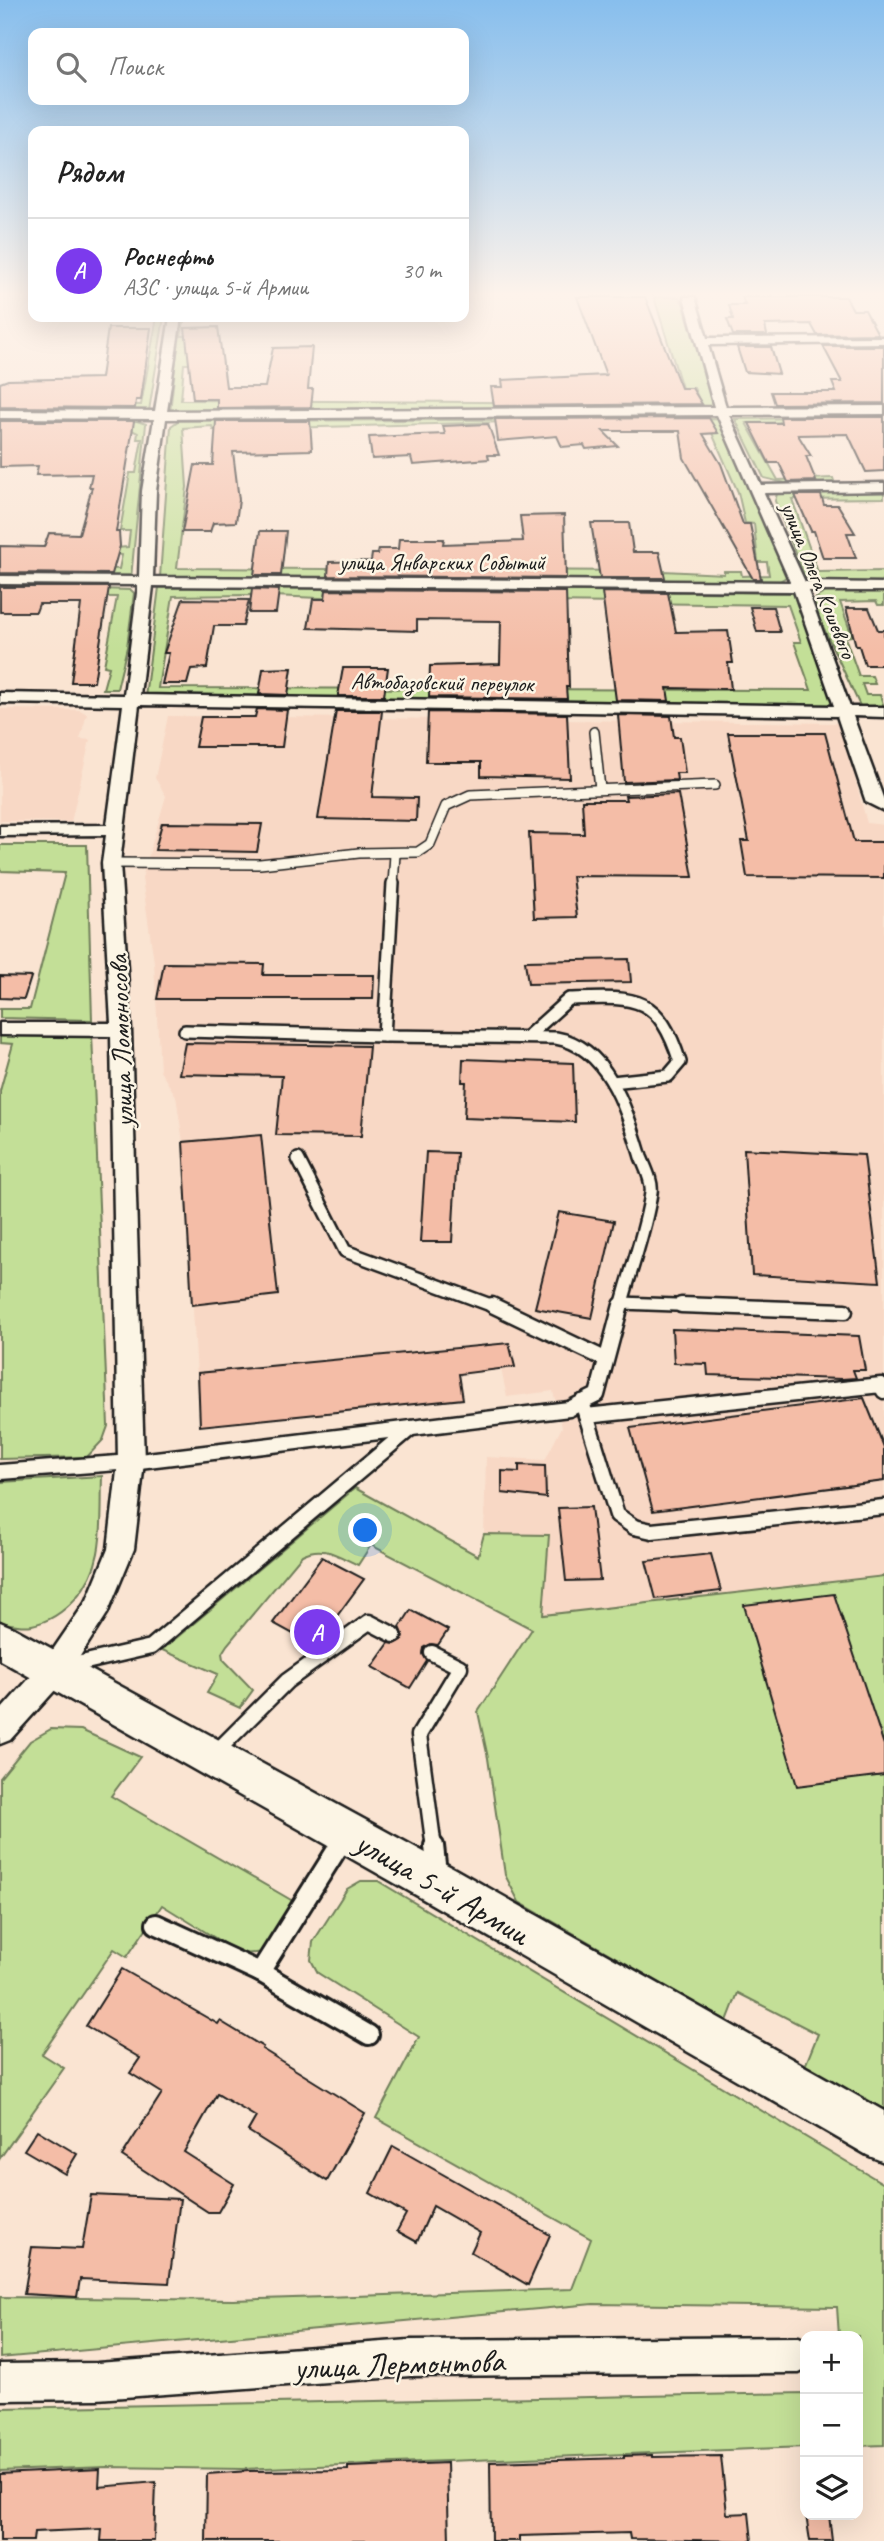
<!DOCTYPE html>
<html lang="ru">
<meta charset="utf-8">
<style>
body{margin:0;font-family:Caveat,sans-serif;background:#f6f6f6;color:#222}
.controls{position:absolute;right:21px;bottom:21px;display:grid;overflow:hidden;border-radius:14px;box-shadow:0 7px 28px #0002}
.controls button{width:63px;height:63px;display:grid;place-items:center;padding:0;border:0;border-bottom:2px solid #e0e0e0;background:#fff;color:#222;font:35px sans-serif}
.you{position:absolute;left:366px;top:1531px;width:24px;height:24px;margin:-18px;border:5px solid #fff;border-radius:50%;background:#1a73e8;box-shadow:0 0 0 10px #1a73e833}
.badge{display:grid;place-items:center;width:46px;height:46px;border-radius:50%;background:#7c3aed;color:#fff;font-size:23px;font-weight:700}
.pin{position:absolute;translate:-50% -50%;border:4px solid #fff;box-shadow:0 2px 7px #0006}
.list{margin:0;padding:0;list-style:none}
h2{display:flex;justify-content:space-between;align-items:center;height:91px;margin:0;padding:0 28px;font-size:30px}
h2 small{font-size:23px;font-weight:400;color:#767676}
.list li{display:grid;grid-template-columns:46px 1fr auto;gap:21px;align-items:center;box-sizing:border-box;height:105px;padding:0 28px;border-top:2px solid #e0e0e0}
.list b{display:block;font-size:26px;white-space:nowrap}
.list p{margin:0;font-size:23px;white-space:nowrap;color:#767676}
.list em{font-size:23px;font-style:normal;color:#767676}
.icon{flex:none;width:38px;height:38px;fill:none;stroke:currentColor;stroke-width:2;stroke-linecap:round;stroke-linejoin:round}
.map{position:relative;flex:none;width:884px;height:2541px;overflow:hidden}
.search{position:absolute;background:#fff;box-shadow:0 7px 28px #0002;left:28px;top:28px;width:441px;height:77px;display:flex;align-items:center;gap:18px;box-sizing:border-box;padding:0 24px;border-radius:14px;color:#767676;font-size:26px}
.panel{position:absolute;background:#fff;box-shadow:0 7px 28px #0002;left:28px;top:126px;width:441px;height:196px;border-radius:14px}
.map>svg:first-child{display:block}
.built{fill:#f8d8c5}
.green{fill:#c3df97;stroke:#707e5a;stroke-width:2;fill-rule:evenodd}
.building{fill:#f4bda7;stroke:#1c1c1c;stroke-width:2}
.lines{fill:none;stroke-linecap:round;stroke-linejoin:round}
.lane-far3-casing{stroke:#1c1c1c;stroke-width:12}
.lane-far2-casing{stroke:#1c1c1c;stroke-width:16}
.lane-far1-casing{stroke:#1c1c1c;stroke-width:19}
.lane-casing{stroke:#1c1c1c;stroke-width:24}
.street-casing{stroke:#1c1c1c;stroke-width:5}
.secondary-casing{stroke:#1c1c1c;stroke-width:5}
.lane-far3{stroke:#fcf5e5;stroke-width:9}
.lane-far2{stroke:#fcf5e5;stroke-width:11}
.lane-far1{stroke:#fcf5e5;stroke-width:14}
.lane{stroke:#fcf5e5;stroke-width:18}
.street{fill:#fcf5e5;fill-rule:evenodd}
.secondary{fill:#fcf5e5;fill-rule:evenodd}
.labels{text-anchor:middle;stroke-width:5;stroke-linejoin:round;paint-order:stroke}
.far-street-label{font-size:23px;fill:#1c1c1c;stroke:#fcf5e5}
.street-label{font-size:28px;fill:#1c1c1c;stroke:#fcf5e5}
.near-street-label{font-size:33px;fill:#1c1c1c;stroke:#fcf5e5}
</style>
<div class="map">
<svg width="884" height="2541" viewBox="0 0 884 2541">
<rect width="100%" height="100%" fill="#fae4d2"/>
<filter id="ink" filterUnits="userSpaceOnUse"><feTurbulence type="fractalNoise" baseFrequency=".0143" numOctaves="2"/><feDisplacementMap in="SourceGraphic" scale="14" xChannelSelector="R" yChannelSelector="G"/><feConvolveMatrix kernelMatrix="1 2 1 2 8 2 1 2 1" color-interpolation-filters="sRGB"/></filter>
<g filter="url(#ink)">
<g class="built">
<polygon points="0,709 80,710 87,714 80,739 90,740 71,822 0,821"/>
<polygon points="168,716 840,723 867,823 884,825 884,1576 542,1615 549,1535 484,1534 486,1457 545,1460 562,1427 553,1391 507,1397 498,1355 457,1360 463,1399 200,1426 183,1142 176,1096 160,1071 154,962 142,878 166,796 155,778"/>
</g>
<g class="green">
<polygon points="654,297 679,297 683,303 716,412 170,412 181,317 191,317 184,322 181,336 190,336 189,364 184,364 181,400 649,403 650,406 663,406 663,402 700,402 694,388 682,388"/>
<polygon points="157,317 164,317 149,411 0,409 0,400 141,405"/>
<polygon points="0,418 131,419 146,424 131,578 0,576 0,564 119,569 122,555 115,554 116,548 128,547 130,531 120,531 130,473 136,473 142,439 137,439 138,433 128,428 0,431"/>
<polygon points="804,418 804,422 746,423 778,480 833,478 835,484 794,485 764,478 735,419"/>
<path d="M 722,419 L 787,571 L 786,577 L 778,582 L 160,577 L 171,426 L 178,421 ZM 544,421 L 708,424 L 738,492 L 745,523 L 754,524 L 758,562 L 767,562 L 769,575 L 742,576 L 741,571 L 724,571 L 724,574 L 664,571 L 664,575 L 639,575 L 638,571 L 177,568 L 187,487 L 183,428 L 212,426 L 213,430 Z"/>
<polygon points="884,490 884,498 792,499 818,572 884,571 884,585 816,583 810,580 804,575 775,501 777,494"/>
<polygon points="0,586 131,590 134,593 127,647 117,689 103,689 109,667 104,666 117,597 0,596"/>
<path d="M 159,587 L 793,593 L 835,706 L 145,697 ZM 250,595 L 366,600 L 788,605 L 801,642 L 794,642 L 811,690 L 158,688 L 173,596 Z"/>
<polygon points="826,592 884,592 884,605 878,605 876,601 840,602 852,636 845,637 859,676 872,676 875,684 862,684 866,695 880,695 884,707 860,706 813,605 816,598"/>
<polygon points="0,845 87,845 92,1020 0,1018 0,1009 30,1009 65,873 0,871"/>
<polygon points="0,1033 92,1034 108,1426 103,1440 87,1457 0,1459 0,1091 13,1044 0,1043"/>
<path d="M 102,1476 C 101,1501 103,1528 98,1553 C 92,1585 66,1618 32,1625 C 22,1627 10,1624 0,1622 L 0,1482 Z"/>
<path d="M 355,1488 L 478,1556 L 484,1534 L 549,1535 L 543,1615 L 884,1576 L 884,2111 L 803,2071 L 818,2034 L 738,1993 L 727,2021 L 519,1902 L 505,1875 L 488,1758 L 478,1712 L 532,1629 L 371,1545 L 358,1565 C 338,1556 323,1544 302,1555 L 227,1645 L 222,1653 L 223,1659 L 253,1690 L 240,1708 L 207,1693 L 218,1674 L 162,1650 Z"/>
<polygon points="51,1729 81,1730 140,1757 111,1796 298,1904 268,1952 241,1954 162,1905 127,1957 114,1949 42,2054 64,2068 0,2158 0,1778 30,1741"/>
<polygon points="361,1881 378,1881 884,2184 884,2445 858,2446 858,2336 839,2336 837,2307 593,2304 0,2358 0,2297 233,2300 572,2289 591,2239 376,2118 419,2037 318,1973 311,1960 313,1942 347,1889"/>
<polygon points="805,2393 805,2447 242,2469 106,2467 0,2471 0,2408"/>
</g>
<g class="building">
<polygon points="577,297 645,297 681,388 692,388 702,404 494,406 491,387 503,387 502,380 606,375"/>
<polygon points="742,297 846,297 853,310 865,310 878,334 817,335 811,324 765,325 767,335 733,335 727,319 733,319 729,305 745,305"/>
<polygon points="218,327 226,387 265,387 273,348 312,347 308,389 313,389 311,407 217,408 217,399 193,399 185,328"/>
<polygon points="108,328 151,328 141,400 136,400 135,408 0,407 0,383 8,380 101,378"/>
<polygon points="823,346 884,346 884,403 775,404 771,392 836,392 832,382 842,382"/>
<polygon points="737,347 771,347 779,374 745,372"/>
<polygon points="780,417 884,417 884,471 866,472 848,434 798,435 811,456 806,456 816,481 788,482 779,463 769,463 749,423 781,423"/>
<polygon points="709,418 718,433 703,434 721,464 743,524 750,524 761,579 753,579 684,458 680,431 603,431 618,446 586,449 584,445 562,447 557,436 498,441 495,419"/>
<polygon points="0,421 134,421 116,532 119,532 120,546 112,574 0,573 0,546 44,547 49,533 79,534 92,487 89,487 92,474 36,475 38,466 0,467"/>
<polygon points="216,421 310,421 312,450 233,452 239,500 236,522 213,523 210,532 182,532 195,465 213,465"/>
<polygon points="488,424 499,455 488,455 489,459 413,465 411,457 372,459 369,437 445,434 443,426"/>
<polygon points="795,495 821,495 824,505 838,505 855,533 847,533 856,558 823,558 814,531 811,531"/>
<polygon points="564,515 566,578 328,576 329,562 371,561 372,554 378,554 379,549 398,549 399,539 444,539 443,544 523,541 520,516"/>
<polygon points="591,523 629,523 633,552 659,552 665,578 600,578"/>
<polygon points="260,531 286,531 281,575 254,575"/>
<polygon points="0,587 109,587 94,682 71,682 81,604 39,604 36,612 0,612"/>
<polygon points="252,589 279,590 276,613 249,613"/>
<polygon points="326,590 566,592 569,687 566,687 567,699 429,697 430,666 500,664 501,621 417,620 417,631 308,628 313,599 325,599"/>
<polygon points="602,592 668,593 676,632 728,631 733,663 728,663 731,689 667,688 669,701 616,700"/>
<polygon points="183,599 249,600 243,626 214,626 207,668 191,669 187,684 162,684 169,653 164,653"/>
<polygon points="750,607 773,607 780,632 757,632"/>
<polygon points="846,608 869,608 878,630 884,630 884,665 865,665 859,646 856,646"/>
<polygon points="292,668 288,695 259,694 263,669"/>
<polygon points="343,668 388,668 384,696 338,696"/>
<polygon points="257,709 287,710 282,747 195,747 201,717 255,717"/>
<polygon points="336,711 382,711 372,797 417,798 416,821 318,819"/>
<polygon points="428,712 567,714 570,778 481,776 481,762 426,762"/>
<polygon points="618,715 671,716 674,737 680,737 685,773 676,773 677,780 624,782"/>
<polygon points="728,733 825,733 854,842 884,842 884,878 747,877 741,841 749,841"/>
<polygon points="678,794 693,877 572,876 577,917 534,918 529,833 584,834 582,800 626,800 625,796"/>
<polygon points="162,823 262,824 257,852 155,850"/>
<polygon points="629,959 631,982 528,984 525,961"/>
<polygon points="164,963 264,964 263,975 374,975 373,999 157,999"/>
<polygon points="0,976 31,977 24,999 0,998"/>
<polygon points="185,1043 369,1046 361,1136 276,1135 282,1076 179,1074"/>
<polygon points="463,1059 573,1063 575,1122 464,1118 466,1082 462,1082"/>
<polygon points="261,1135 278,1295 192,1305 183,1142"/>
<polygon points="744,1149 864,1155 880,1282 752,1275"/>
<polygon points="426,1152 457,1153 452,1242 420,1242"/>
<polygon points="559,1212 614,1221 592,1318 535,1308"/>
<polygon points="672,1329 859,1336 865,1370 853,1370 856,1378 842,1379 708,1375 707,1364 674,1363"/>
<polygon points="509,1343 515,1367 459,1374 463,1399 200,1426 198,1373"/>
<polygon points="864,1398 884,1447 884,1481 653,1511 630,1428"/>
<polygon points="519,1465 545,1466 546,1498 502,1493 502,1471 519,1472"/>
<polygon points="591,1507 600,1580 566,1581 558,1508"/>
<polygon points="711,1554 721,1591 656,1599 646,1561"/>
<polygon points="322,1557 364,1579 315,1646 273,1623"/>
<polygon points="834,1594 884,1745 884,1775 797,1786 744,1605"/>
<polygon points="411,1610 448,1630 438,1645 431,1644 424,1648 423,1654 427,1661 410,1688 372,1667 389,1643 395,1644 402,1640 403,1634 400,1627"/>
<polygon points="122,1969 218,2024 220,2021 263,2047 262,2049 365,2113 327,2181 248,2131 256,2117 217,2094 184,2152 234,2184 218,2212 208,2212 122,2156 162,2093 130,2073 140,2058 86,2026"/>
<polygon points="37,2130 77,2154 65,2174 24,2150"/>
<polygon points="393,2146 550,2235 528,2285 471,2252 480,2233 433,2206 417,2242 397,2231 406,2214 370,2193"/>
<polygon points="91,2195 180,2199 169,2283 80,2279 77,2297 24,2294 32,2247 82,2249"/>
<polygon points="652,2455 652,2457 721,2456 727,2514 749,2513 752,2541 630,2539 629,2533 519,2536 519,2541 491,2541 490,2462 624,2458 624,2456"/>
<polygon points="447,2463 449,2541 206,2541 207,2474 249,2471 348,2470 348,2467"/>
<polygon points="100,2469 99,2487 156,2482 154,2541 101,2541 102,2529 34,2532 33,2541 0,2541 0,2474"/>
<polygon points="806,2515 829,2515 832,2541 810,2541"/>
</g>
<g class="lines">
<defs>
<g id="lane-far3">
<polyline points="594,732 600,789"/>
<polyline points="111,863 260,864 359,853 418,852 430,844 446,806 470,795 715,785"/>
<polyline points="393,885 395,854"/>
</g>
<g id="lane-far2">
<path d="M 393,883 L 384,1036 L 556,1038 C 609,1047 627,1112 641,1157 C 645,1167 653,1182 651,1193 C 646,1230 630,1271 621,1307"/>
<polyline points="185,1031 384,1036"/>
<path d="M 529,1035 L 569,999 C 634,997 658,993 680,1062 L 668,1076 L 612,1082"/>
<polyline points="298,1159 345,1251 496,1307"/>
<polyline points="621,1303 730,1307"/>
</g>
<g id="lane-far1">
<polyline points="492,1305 605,1359"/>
<polyline points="681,1305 845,1311"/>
<polyline points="582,1402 617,1515 634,1527 652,1531 884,1507"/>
<polyline points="586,1416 881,1385 884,1391"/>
<polyline points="0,1472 131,1462 569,1409 597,1395 621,1305"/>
<polyline points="432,1653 460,1667 419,1735 434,1848"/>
<polyline points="64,1667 151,1647 411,1428"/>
<polyline points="215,1753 287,1681 369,1622 394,1635"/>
<polyline points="337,1848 345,1836"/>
</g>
<g id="lane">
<polyline points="434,1846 437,1873"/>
<polyline points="156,1924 260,1972 369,2035"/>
<polyline points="260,1972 339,1846"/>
</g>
<g id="street">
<path d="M 684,297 L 695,297 L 707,338 L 884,337 L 884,343 L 708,345 L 726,407 L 884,406 L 884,414 L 729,415 L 761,485 L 884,483 L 884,491 L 764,493 L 805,582 L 884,583 L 884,591 L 808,591 L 850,707 L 884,707 L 884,717 L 853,716 L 884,800 L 884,811 L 866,802 L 837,716 L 139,705 L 120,863 L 131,1030 L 144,1462 L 134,1549 L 107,1614 L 66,1678 L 10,1740 L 0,1744 L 0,1711 L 46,1660 L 87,1600 L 108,1549 L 118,1462 L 111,1036 L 0,1035 L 0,1023 L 111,1023 L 102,863 L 106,835 L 0,836 L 0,826 L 107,825 L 123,705 L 0,703 L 0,693 L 124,695 L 138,585 L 0,584 L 0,576 L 139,577 L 142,491 L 154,419 L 0,418 L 0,410 L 155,411 L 170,317 L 181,317 L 167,411 L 714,407 ZM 717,415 L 790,582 L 153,577 L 156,491 L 166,419 ZM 153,586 L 794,591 L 834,706 L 140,695 Z"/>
<polygon points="799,2337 805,2340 805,2370 799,2373 410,2376 97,2399 0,2400 0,2364 97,2363 410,2340"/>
</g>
<polygon id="secondary" points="0,1622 14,1628 455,1869 884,2111 884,2162 867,2155 423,1899 0,1660"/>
</defs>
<use href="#lane-far3" class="lane-far3-casing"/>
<use href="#lane-far2" class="lane-far2-casing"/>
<use href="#lane-far1" class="lane-far1-casing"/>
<use href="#lane" class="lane-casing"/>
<use href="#street" class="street-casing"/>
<use href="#secondary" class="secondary-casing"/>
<use href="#lane-far3" class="lane-far3"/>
<use href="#lane-far2" class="lane-far2"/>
<use href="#lane-far1" class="lane-far1"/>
<use href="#lane" class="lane"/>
<use href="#street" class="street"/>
<use href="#secondary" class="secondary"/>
</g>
</g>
<linearGradient id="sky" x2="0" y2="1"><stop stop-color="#87beed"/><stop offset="0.45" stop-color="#fdf3eb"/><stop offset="1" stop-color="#fdf3eb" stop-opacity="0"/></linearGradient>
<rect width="884" height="653" fill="url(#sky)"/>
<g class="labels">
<g class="far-street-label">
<text x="442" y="570">улица Январских Событий</text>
<text transform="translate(819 580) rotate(68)" y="8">улица Олега Кошевого</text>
<text transform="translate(442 682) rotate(1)" y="8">Автобазовский переулок</text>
</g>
<g class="street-label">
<text transform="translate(120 1041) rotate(-92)" y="10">улица Ломоносова</text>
</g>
<g class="near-street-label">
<text transform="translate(443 1887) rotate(30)" y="12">улица 5-й Армии</text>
<text transform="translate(399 2363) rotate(-2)" y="12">улица Лермонтова</text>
</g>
</g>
</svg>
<div class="controls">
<button>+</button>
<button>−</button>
<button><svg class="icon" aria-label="layers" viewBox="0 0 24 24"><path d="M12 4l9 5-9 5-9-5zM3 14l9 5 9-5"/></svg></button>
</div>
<div class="you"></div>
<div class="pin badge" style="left:317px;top:1632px">A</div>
<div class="search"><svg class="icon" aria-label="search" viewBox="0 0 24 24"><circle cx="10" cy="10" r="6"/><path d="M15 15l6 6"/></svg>Поиск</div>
<section class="panel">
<h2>Рядом<small></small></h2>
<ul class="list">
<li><span class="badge">A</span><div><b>Роснефть</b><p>АЗС · улица 5-й Армии</p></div><em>30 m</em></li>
</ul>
</section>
</div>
